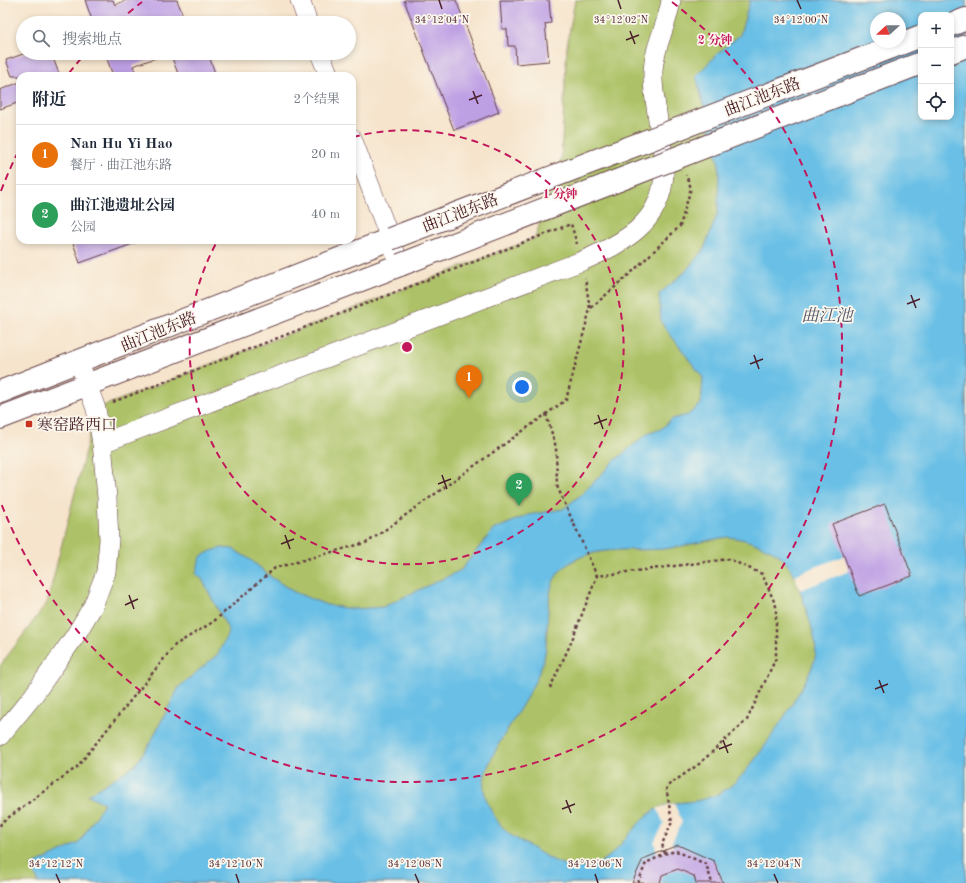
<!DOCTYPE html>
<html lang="zh">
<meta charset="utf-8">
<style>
body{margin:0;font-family:"Old Standard TT","Noto Serif SC",serif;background:#f2f2f3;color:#1f2937}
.controls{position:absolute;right:12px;top:12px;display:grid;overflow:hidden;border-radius:8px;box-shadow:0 2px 6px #0003}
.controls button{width:36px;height:36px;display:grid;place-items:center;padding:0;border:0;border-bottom:1px solid #e0e1e3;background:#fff;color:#1f2937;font:20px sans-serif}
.compass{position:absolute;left:870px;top:12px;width:36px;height:36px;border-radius:50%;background:#fff;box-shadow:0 2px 6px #0003;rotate:249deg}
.you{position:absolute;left:522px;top:387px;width:14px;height:14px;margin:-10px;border:3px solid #fff;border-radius:50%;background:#1a73e8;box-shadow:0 0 0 6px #1a73e833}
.badge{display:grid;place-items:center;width:26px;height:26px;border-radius:50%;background:#c8321e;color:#fff;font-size:13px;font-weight:700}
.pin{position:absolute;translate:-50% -33px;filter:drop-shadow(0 1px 2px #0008)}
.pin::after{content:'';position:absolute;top:21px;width:14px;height:12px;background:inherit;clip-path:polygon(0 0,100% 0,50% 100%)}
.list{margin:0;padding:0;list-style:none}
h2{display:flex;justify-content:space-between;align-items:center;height:52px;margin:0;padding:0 16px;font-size:17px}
h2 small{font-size:13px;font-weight:400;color:#747a83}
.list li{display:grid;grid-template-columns:26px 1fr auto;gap:12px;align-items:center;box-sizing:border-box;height:60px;padding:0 16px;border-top:1px solid #e0e1e3}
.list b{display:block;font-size:15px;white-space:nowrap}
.list p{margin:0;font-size:13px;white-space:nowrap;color:#747a83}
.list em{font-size:13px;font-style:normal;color:#747a83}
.icon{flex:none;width:22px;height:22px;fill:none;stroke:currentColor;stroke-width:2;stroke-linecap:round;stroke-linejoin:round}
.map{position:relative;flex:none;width:966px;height:883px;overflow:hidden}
.search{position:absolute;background:#fff;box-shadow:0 2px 6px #0003;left:16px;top:16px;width:340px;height:44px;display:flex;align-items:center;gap:10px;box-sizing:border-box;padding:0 14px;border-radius:22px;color:#747a83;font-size:15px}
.panel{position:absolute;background:#fff;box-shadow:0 2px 6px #0003;left:16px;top:72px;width:340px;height:172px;border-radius:12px}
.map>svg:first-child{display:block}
.green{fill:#adc267;stroke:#7c7049;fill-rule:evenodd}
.water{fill:#69bfe6;stroke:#5a6f88;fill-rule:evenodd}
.pier{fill:#f6e4cc}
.building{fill:#bd9fe4}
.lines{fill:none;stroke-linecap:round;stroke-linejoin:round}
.minor-casing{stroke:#643d43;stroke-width:20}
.major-casing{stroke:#643d43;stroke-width:24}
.path{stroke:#643d43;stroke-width:2.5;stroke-dasharray:3 3;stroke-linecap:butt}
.minor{stroke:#fff;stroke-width:19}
.major{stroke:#fff;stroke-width:22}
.major-bridge-casing{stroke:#643d43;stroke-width:24;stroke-linecap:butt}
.path-bridge{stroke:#643d43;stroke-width:2.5;stroke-dasharray:3 3;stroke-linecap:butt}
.major-bridge{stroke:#fff;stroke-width:22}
.ticks{fill:none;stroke:#4a1f2b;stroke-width:1.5}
.ring{fill:none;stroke:#c2185b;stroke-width:2;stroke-dasharray:7 5}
.poi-dot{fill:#c8321e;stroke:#fbf7ec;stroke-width:1.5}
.labels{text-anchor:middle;stroke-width:3.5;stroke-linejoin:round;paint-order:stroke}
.street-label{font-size:16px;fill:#4a1f2b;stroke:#fbf7ec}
.poi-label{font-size:16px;fill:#4a1f2b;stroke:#fbf7ec;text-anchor:start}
.water-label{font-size:17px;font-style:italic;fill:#55576c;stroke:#fbf7ec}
.ticks-label{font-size:10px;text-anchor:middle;fill:#4a1f2b;stroke:#fbf7ec;stroke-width:3.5;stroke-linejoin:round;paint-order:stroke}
.centre{fill:#c2185b;stroke:#fbf7ec;stroke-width:2}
.ring-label{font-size:12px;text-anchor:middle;font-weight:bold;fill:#c2185b;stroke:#fbf7ec;stroke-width:3.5;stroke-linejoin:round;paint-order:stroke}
</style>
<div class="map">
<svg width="966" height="883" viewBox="0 0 966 883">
<rect width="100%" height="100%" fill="#fbf7ec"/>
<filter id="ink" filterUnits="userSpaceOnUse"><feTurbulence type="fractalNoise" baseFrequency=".025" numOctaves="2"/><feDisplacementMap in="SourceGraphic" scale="8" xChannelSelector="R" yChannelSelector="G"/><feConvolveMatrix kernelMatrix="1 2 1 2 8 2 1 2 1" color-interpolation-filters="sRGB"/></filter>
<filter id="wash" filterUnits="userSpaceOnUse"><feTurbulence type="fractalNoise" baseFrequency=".012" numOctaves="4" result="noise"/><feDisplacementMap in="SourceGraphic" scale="16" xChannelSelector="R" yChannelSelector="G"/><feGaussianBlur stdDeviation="0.9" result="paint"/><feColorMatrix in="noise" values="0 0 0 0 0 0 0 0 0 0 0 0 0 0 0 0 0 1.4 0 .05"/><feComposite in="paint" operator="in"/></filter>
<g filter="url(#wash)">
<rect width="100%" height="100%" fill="#f6e4cc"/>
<path class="green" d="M 575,0 L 966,0 L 966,883 L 0,883 L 0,666 L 47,603 L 96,409 L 535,238 L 561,159 L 567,46 ZM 921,15 L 951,15 L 951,117 L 921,117 ZM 876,18 L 900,18 L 900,42 L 876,42 Z"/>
<path class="water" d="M 750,0 L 966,0 L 966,883 L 39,883 L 31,866 L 79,843 L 104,803 L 88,795 L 135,765 L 149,745 L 179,687 L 218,654 L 229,631 L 202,579 L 196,574 L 200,557 L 211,551 L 222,548 L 233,549 L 251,560 L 271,577 L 294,592 L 327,605 L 352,609 L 383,607 L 461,570 L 493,530 L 528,515 L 563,509 L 583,493 L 614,461 L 647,434 L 661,429 L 672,419 L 688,415 L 701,404 L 703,378 L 661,322 L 659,294 L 684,273 L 704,249 L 718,212 L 719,165 L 696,76 L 718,53 L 740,35 ZM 921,15 L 951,15 L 951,117 L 921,117 ZM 876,18 L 900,18 L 900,42 L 876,42 ZM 727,537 C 738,538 746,540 757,544 C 763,547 770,549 776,553 C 795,566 800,592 807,612 C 811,627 818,642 815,658 C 811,680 752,770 733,784 C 723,793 708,799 695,801 C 681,803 667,802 655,810 C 626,827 613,874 573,867 C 555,864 538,851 522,842 C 518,839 513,837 509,834 C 495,821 481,798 484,779 C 487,765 495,752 501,740 C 515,716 534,689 543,662 C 551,636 542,590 560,571 C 587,543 630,552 665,549 C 686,546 706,540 727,537 Z"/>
<g class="pier">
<polygon points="885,504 912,576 859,596 850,571 800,590 794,575 844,556 832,524"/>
<polygon points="674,803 682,822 672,842 673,846 678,845 714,861 723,883 696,883 694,876 678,869 662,875 660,883 643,859 657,853 654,842 664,824 657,808"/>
</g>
<g id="blocks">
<g class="building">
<polygon points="85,0 113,0 115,5 126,0 177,0 186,23 93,23"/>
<polygon points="404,0 456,0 499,112 454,130"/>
<polygon points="500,0 549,0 551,23 545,24 549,61 516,64 515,46 508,46 507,29 502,29"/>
<polygon points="26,53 51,53 60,76 12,76 6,60"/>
<polygon points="105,53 163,53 164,55 133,66 136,73 127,76 113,76"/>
<polygon points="170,53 208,53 216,76 179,76"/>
<polygon points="20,82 20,102 0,109 0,90"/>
<polygon points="72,240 137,240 138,242 80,263"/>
<polygon points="885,504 912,576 859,596 832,524"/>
<polygon points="678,845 714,861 723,883 696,883 694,876 678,869 662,875 660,883 632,883 643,859"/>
</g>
</g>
</g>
<g filter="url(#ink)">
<use href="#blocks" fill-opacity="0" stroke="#643d43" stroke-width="1"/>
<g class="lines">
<defs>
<g id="minor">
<polyline points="300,0 308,23"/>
<polyline points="320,53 329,76"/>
<polyline points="352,138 400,265"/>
<path d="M 102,443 L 582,261 C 623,243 661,224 664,174 C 665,159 661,143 659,128 C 657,109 652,90 653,71 C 654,46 668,24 671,0"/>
<polyline points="0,736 33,696 75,636 93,606 106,572 109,540 107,498 102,443 96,409 79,362"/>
</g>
<g id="major">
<polyline points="951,25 966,19"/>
<polyline points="951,52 966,46"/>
<polyline points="0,392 390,239"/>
<polyline points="0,418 400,265"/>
</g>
</defs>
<use href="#minor" class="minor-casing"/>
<use href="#major" class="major-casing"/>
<g class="path">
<polyline points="591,308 632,272 680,226 691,188 686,175"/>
<polyline points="113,402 571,224 577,244"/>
<polyline points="546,414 556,447 557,486"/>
<polyline points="550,688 570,645 597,576 729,559 762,574 776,606 776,658 747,720 699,764 666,787 672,822 662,844 665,854"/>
<polyline points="0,826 1,823 77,767 175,645 213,622 275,568 368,542 566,400 590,309 585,278"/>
<polyline points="638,883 646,863 665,854 676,851 706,864 712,883"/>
</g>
<use href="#minor" class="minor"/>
<use href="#major" class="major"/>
<defs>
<g id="major-bridge">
<polyline points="390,239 921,36"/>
<polyline points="400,265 921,63"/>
</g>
</defs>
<use href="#major-bridge" class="major-bridge-casing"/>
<polyline class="path-bridge" points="557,486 597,576"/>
<use href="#major-bridge" class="major-bridge"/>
</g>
</g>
<path class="ticks" d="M 439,0 L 442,9M 618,0 L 621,9M 797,0 L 801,9M 630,31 L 635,44M 626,40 L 639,35M 473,91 L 478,104M 469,100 L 482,95M 911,295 L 916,308M 907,304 L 920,299M 754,355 L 759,369M 750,364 L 763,359M 598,415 L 603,429M 594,424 L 607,419M 442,475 L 447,489M 438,484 L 451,479M 285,535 L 290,549M 281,544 L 294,539M 129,595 L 134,609M 125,605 L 138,599M 879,680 L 884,693M 875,689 L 888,684M 723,740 L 728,753M 719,749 L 732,744M 566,800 L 571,813M 562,809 L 575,804M 56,874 L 60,883M 236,874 L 239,883M 415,874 L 419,883M 595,874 L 598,883M 774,874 L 778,883"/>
<g class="ring">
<path d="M353 137A217 217 0 1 1 218 240"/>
<path d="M1 191A435 435 0 0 1 19 150M69 73A435 435 0 0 1 86 53M119 21A435 435 0 0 1 142 2M672 2A435 435 0 1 1 1 503"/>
</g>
<rect class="poi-dot" x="25" y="420" width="8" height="8" rx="2"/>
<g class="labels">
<g class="street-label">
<text transform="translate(762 96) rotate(-21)" y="6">曲江池东路</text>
<text transform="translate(460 212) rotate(-21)" y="6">曲江池东路</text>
<text transform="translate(158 331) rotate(-22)" y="6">曲江池东路</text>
</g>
<g class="poi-label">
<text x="37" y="430">寒窑路西口</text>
</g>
<g class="water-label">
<text x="827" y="321">曲江池</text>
</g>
</g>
<g class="ticks-label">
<text x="442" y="23">34°12'04"N</text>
<text x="621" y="23">34°12'02"N</text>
<text x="801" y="23">34°12'00"N</text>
<text x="56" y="867">34°12'12"N</text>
<text x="236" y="867">34°12'10"N</text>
<text x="415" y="867">34°12'08"N</text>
<text x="595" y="867">34°12'06"N</text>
<text x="774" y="867">34°12'04"N</text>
</g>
<circle cx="407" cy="347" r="6" class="centre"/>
<g class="ring-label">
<text x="715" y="44">2 分钟</text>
<text x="560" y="198">1 分钟</text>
</g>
</svg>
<div class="controls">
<button>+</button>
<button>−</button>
<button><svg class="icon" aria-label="locate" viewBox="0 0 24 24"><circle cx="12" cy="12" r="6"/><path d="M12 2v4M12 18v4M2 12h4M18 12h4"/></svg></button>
</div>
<svg class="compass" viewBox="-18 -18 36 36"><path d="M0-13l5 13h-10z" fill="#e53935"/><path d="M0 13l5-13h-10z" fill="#747a83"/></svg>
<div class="you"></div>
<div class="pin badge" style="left:469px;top:398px;background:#e8710a">1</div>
<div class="pin badge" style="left:519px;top:506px;background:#2e9e5b">2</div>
<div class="search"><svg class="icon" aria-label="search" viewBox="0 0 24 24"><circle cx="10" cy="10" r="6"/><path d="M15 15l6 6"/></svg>搜索地点</div>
<section class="panel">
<h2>附近<small>2个结果</small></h2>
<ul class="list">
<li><span class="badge" style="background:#e8710a">1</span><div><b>Nan Hu Yi Hao</b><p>餐厅 · 曲江池东路</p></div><em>20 m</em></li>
<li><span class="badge" style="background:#2e9e5b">2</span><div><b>曲江池遗址公园</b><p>公园</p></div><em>40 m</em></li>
</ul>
</section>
</div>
